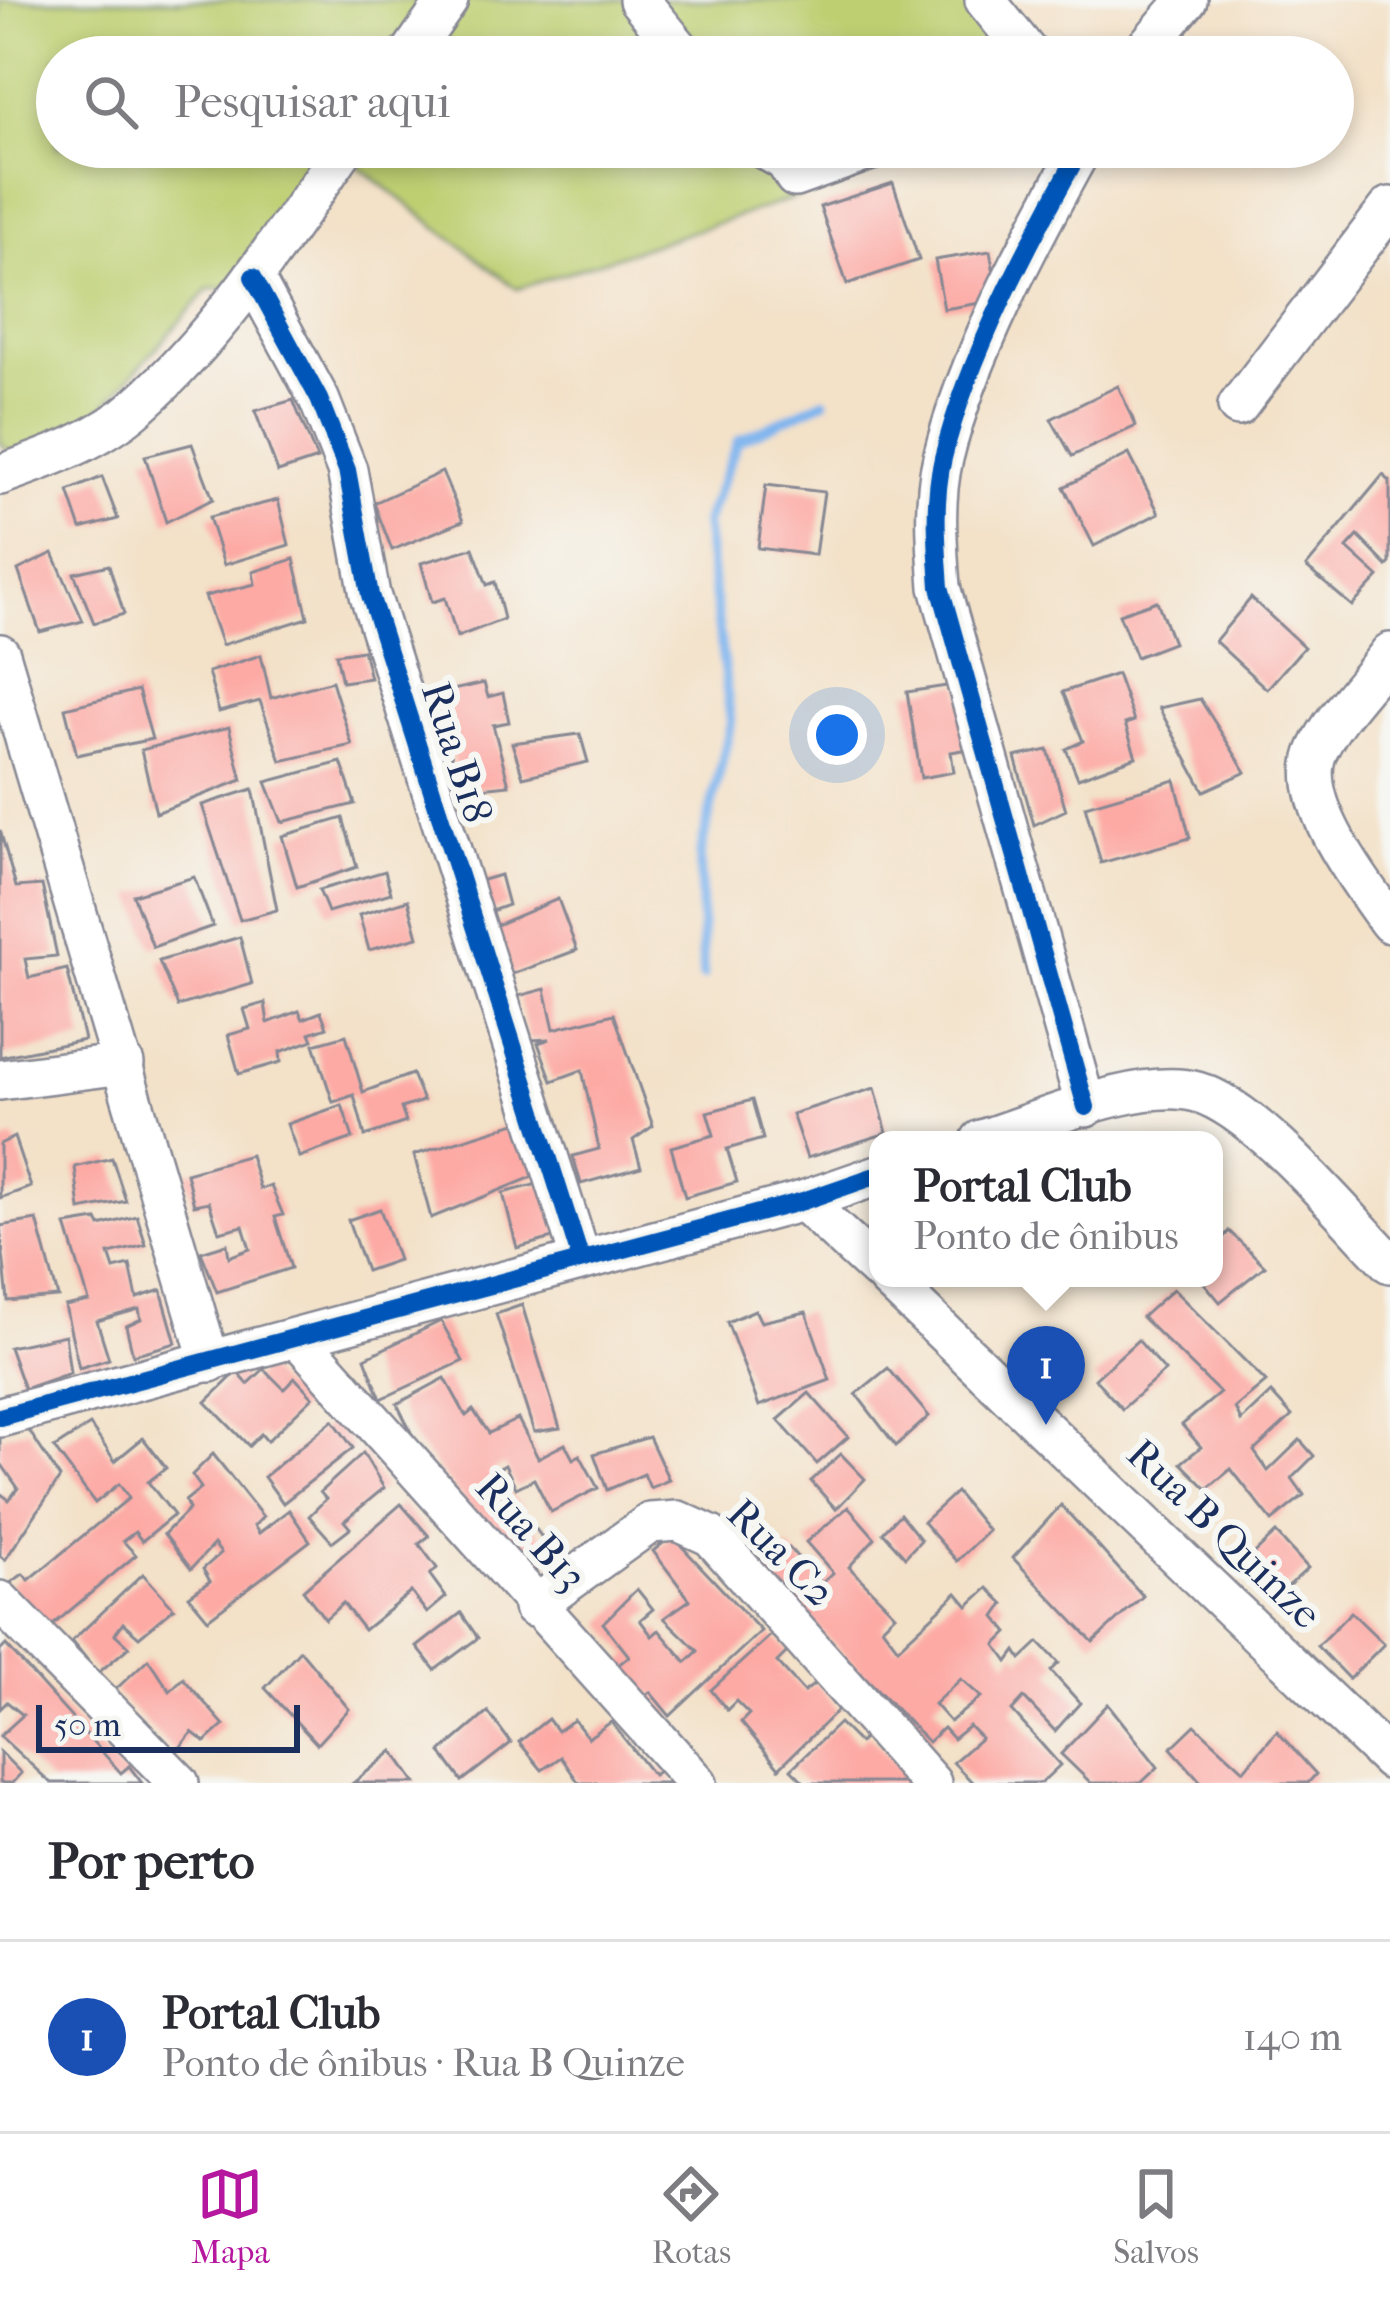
<!DOCTYPE html>
<html lang="pt">
<meta charset="utf-8">
<style>
body{margin:0;font-family:"IM FELL French Canon",serif;background:#f2f2f3;color:#2b2b33}
.scale{position:absolute;left:36px;bottom:30px;width:264px;box-sizing:border-box;padding-left:12px;border:6px solid #1b2f5e;border-top:0;font-size:33px;line-height:42px;white-space:nowrap;color:#1b2f5e;-webkit-text-stroke:9px #f6f6f2;paint-order:stroke}
.you{position:absolute;left:837px;top:735px;width:42px;height:42px;margin:-30px;border:9px solid #fff;border-radius:50%;background:#1a73e8;box-shadow:0 0 0 18px #1a73e833}
.badge{display:grid;place-items:center;width:78px;height:78px;border-radius:50%;background:#b5179e;color:#fff;font-size:39px;font-weight:700}
.pin{position:absolute;translate:-50% -99px;filter:drop-shadow(0 3px 6px #0008)}
.pin::after{content:'';position:absolute;top:63px;width:42px;height:36px;background:inherit;clip-path:polygon(0 0,100% 0,50% 100%)}
.popup{position:absolute;left:869px;top:1131px;width:354px;height:156px;box-sizing:border-box;display:grid;place-content:center;border-radius:24px;background:#fff;filter:drop-shadow(0 3px 9px #0005);font-size:39px;white-space:nowrap;color:#7c7c81}
.popup b{font-size:45px;color:#2b2b33}
.popup::after{content:'';position:absolute;left:50%;top:100%;margin-left:-24px;border:24px solid transparent;border-top-color:#fff}
.list{margin:0;padding:0;list-style:none}
h2{display:flex;justify-content:space-between;align-items:center;height:156px;margin:0;padding:0 48px;font-size:51px}
h2 small{font-size:39px;font-weight:400;color:#7c7c81}
.list li{display:grid;grid-template-columns:78px 1fr auto;gap:36px;align-items:center;box-sizing:border-box;height:192px;padding:0 48px;border-top:3px solid #e1e1e2}
.list b{display:block;font-size:45px;white-space:nowrap}
.list p{margin:0;font-size:39px;white-space:nowrap;color:#7c7c81}
.list em{font-size:39px;font-style:normal;color:#7c7c81}
.icon{flex:none;width:66px;height:66px;fill:none;stroke:currentColor;stroke-width:2;stroke-linecap:round;stroke-linejoin:round}
.map{position:relative;flex:none;width:1390px;height:1783px;overflow:hidden}
.search{position:absolute;background:#fff;box-shadow:0 6px 18px #0003;left:36px;right:36px;top:36px;height:132px;display:flex;align-items:center;gap:30px;box-sizing:border-box;padding:0 42px;border-radius:66px;color:#7c7c81;font-size:45px}
.sheet{height:348px;background:#fff}
nav{display:flex;justify-content:space-around;align-items:center;box-sizing:border-box;height:168px;border-top:3px solid #e1e1e2;background:#fff;font-size:33px;color:#7c7c81}
nav a{display:grid;justify-items:center;gap:6px}
nav .on{color:#b5179e}
.map>svg:first-child{display:block}
.green{fill:#becf72;stroke:#6c7f68;stroke-width:3}
.lines{fill:none;stroke-linecap:round;stroke-linejoin:round}
.stream{stroke:#80b5ee;stroke-width:10}
.building{fill:#fdaaa5;fill-rule:evenodd}
.street-casing{stroke:#878893;stroke-width:44}
.street{stroke:#fff;stroke-width:39}
.cycleway-casing{stroke:#f6f6f2;stroke-width:26}
.cycleway{stroke:#0057b8;stroke-width:18}
.labels{text-anchor:middle;stroke-width:12;stroke-linejoin:round;paint-order:stroke}
.street-label{font-size:42px;fill:#1b2f5e;stroke:#f6f6f2}
</style>
<div class="map">
<svg width="1390" height="1783" viewBox="0 0 1390 1783">
<rect width="100%" height="100%" fill="#f6f6f2"/>
<filter id="ink" filterUnits="userSpaceOnUse"><feTurbulence type="fractalNoise" baseFrequency=".00833" numOctaves="2"/><feDisplacementMap in="SourceGraphic" scale="24" xChannelSelector="R" yChannelSelector="G"/><feConvolveMatrix kernelMatrix="1 2 1 2 8 2 1 2 1" color-interpolation-filters="sRGB"/></filter>
<filter id="wash" filterUnits="userSpaceOnUse"><feTurbulence type="fractalNoise" baseFrequency=".004" numOctaves="4" result="noise"/><feDisplacementMap in="SourceGraphic" scale="48" xChannelSelector="R" yChannelSelector="G"/><feGaussianBlur stdDeviation="2.7" result="paint"/><feColorMatrix in="noise" values="0 0 0 0 0 0 0 0 0 0 0 0 0 0 0 0 0 1.4 0 .05"/><feComposite in="paint" operator="in"/></filter>
<g filter="url(#wash)">
<rect width="100%" height="100%" fill="#f3e1c8"/>
<polygon class="green" points="0,0 986,0 1042,57 57,57 57,147 950,147 517,289 336,149 235,288 209,289 99,412 14,455 0,443"/>
<g class="lines">
<polyline class="stream" points="703,976 700,855 731,723 705,523 738,441 824,401"/>
</g>
<g id="blocks">
<g class="building">
<polygon points="893,183 919,260 847,284 820,207"/>
<polygon points="990,251 999,300 944,309 935,260"/>
<polygon points="1118,386 1136,426 1072,456 1051,419"/>
<polygon points="293,400 317,459 278,472 255,411"/>
<polygon points="192,444 213,499 166,522 145,456"/>
<polygon points="1129,454 1159,513 1094,546 1064,487"/>
<polygon points="442,472 463,521 392,550 374,503"/>
<polygon points="1383,475 1390,481 1390,563 1387,566 1358,536 1347,548 1379,577 1352,606 1306,567"/>
<polygon points="102,477 118,519 81,529 68,491"/>
<polygon points="766,485 824,492 815,555 758,548"/>
<polygon points="278,500 289,545 224,565 209,517"/>
<polygon points="473,548 487,585 495,582 504,619 457,637 445,598 432,602 421,563"/>
<polygon points="53,553 83,621 40,632 18,570"/>
<polygon points="294,559 308,618 222,645 205,596 255,584 253,572"/>
<polygon points="109,565 124,614 94,623 74,573"/>
<polygon points="1251,598 1304,647 1267,689 1215,641"/>
<polygon points="1157,601 1173,643 1136,657 1119,614"/>
<polygon points="363,650 370,678 342,682 336,654"/>
<polygon points="261,655 271,698 332,681 352,745 281,761 260,701 219,712 208,672"/>
<polygon points="1117,674 1134,721 1125,724 1136,757 1078,778 1066,749 1083,741 1063,692"/>
<polygon points="484,683 488,697 503,693 509,722 493,725 509,785 453,791 453,760 430,695"/>
<polygon points="960,684 969,749 951,752 954,772 921,778 907,692"/>
<polygon points="138,690 152,739 77,755 65,708"/>
<polygon points="1200,699 1246,772 1204,791 1159,708"/>
<polygon points="229,727 242,780 156,813 141,750"/>
<polygon points="580,734 588,762 523,777 512,743"/>
<polygon points="1048,750 1066,810 1034,825 1015,757"/>
<polygon points="341,762 355,804 282,822 266,782"/>
<polygon points="1175,780 1190,838 1101,863 1085,806"/>
<polygon points="253,789 277,910 240,920 202,805"/>
<polygon points="343,818 357,867 297,887 282,836"/>
<polygon points="0,830 16,887 42,885 57,956 25,959 29,978 67,969 84,1040 0,1057"/>
<polygon points="385,871 391,893 328,912 319,890"/>
<polygon points="500,875 508,905 486,913 473,883"/>
<polygon points="194,877 213,926 153,947 133,895"/>
<polygon points="558,899 577,950 507,976 487,929"/>
<polygon points="408,900 418,937 369,950 359,915"/>
<polygon points="240,937 252,984 178,1006 159,961"/>
<polygon points="545,989 554,1029 614,1014 653,1126 633,1140 641,1167 581,1184 573,1156 599,1149 582,1070 552,1081 538,1043 550,1039 529,1040 518,996"/>
<polygon points="265,1003 268,1023 299,1011 303,1019 321,1012 327,1027 310,1033 313,1040 280,1052 281,1062 239,1074 228,1035 250,1029 244,1009"/>
<polygon points="346,1035 363,1092 412,1074 423,1101 401,1108 406,1122 365,1136 354,1095 333,1102 314,1044"/>
<polygon points="875,1088 887,1133 807,1158 792,1114"/>
<polygon points="752,1100 763,1139 727,1149 737,1182 685,1197 671,1147 714,1135 707,1112"/>
<polygon points="342,1105 353,1138 299,1157 287,1124"/>
<polygon points="522,1121 540,1174 431,1218 414,1155"/>
<polygon points="14,1137 31,1187 0,1198 0,1144"/>
<polygon points="250,1155 260,1189 271,1186 283,1215 275,1217 291,1268 217,1292 201,1252 227,1244 229,1257 250,1249 243,1226 219,1232 209,1202 194,1205 186,1173"/>
<polygon points="112,1158 126,1201 80,1210 75,1167"/>
<polygon points="545,1182 560,1236 517,1248 503,1193"/>
<polygon points="380,1209 398,1260 366,1271 348,1220"/>
<polygon points="137,1216 146,1245 109,1254 114,1269 130,1265 137,1298 161,1290 176,1343 133,1355 126,1326 141,1319 139,1309 97,1321 109,1359 79,1368 65,1306 89,1301 66,1225 97,1220 100,1226"/>
<polygon points="37,1220 58,1297 8,1301 0,1226"/>
<polygon points="1229,1231 1265,1266 1220,1302 1200,1278 1214,1278 1214,1248"/>
<polygon points="1173,1289 1266,1382 1235,1408 1241,1421 1271,1393 1292,1416 1254,1451 1268,1471 1300,1440 1314,1456 1292,1478 1304,1495 1272,1521 1231,1469 1207,1489 1181,1463 1201,1447 1182,1425 1220,1393 1142,1317"/>
<polygon points="522,1305 560,1428 534,1432 496,1314"/>
<polygon points="755,1310 761,1322 806,1312 830,1380 759,1406 727,1322"/>
<polygon points="441,1321 463,1361 381,1399 365,1358"/>
<polygon points="65,1335 70,1373 24,1389 9,1347"/>
<polygon points="1138,1340 1165,1371 1122,1409 1095,1379"/>
<polygon points="888,1368 929,1416 896,1446 856,1394"/>
<polygon points="264,1369 284,1389 295,1378 313,1397 267,1441 261,1434 249,1446 206,1402 237,1372 248,1384"/>
<polygon points="445,1378 466,1416 473,1410 489,1433 518,1419 538,1458 565,1444 573,1459 580,1455 598,1488 551,1512 534,1479 516,1488 505,1465 490,1473 505,1499 511,1494 555,1556 525,1579 416,1442 397,1404"/>
<polygon points="809,1393 848,1437 817,1464 778,1420"/>
<polygon points="333,1420 353,1448 283,1503 264,1477"/>
<polygon points="90,1425 115,1461 143,1438 166,1468 148,1482 174,1515 142,1541 135,1532 123,1541 136,1555 47,1630 9,1584 23,1574 29,1580 129,1498 119,1484 95,1503 54,1448"/>
<polygon points="28,1429 60,1478 5,1560 0,1556 0,1493 9,1500 18,1488 0,1462 0,1437"/>
<polygon points="649,1437 669,1480 650,1488 644,1474 607,1490 594,1454"/>
<polygon points="363,1453 384,1488 344,1521 350,1528 332,1542 309,1516 326,1499 320,1492"/>
<polygon points="213,1454 263,1517 254,1526 259,1533 289,1510 310,1541 208,1619 189,1596 210,1581 203,1569 221,1553 214,1544 191,1569 164,1534 189,1509 185,1501 201,1488 192,1475"/>
<polygon points="841,1454 865,1479 836,1509 811,1481"/>
<polygon points="956,1492 988,1531 957,1561 923,1522"/>
<polygon points="401,1504 429,1536 419,1544 437,1568 430,1575 446,1597 427,1613 411,1592 364,1630 343,1603 325,1619 303,1590"/>
<polygon points="1061,1505 1143,1596 1093,1642 1013,1558"/>
<path d="M 848,1507 L 875,1538 L 849,1567 L 895,1614 L 882,1627 L 898,1648 L 957,1593 L 968,1606 L 988,1588 L 1004,1604 L 995,1617 L 1008,1633 L 996,1645 L 1008,1662 L 1016,1651 L 1021,1659 L 1039,1642 L 1059,1663 L 1051,1671 L 1080,1703 L 1055,1731 L 1024,1698 L 1012,1711 L 1060,1765 L 1041,1783 L 973,1783 L 953,1762 L 981,1738 L 969,1726 L 953,1739 L 943,1728 L 928,1742 L 765,1573 L 789,1548 L 822,1583 L 833,1573 L 806,1542 ZM 961,1679 L 981,1697 L 950,1722 L 934,1704 Z"/>
<polygon points="900,1514 921,1540 905,1557 883,1532"/>
<polygon points="1276,1533 1308,1568 1274,1599 1242,1565"/>
<polygon points="672,1536 761,1631 670,1716 650,1692 642,1697 616,1667 629,1656 603,1623 637,1589 653,1609 640,1620 652,1636 659,1630 686,1662 698,1651 664,1618 690,1600 653,1551"/>
<polygon points="143,1574 174,1608 139,1637 123,1623 115,1634 129,1647 98,1673 72,1641"/>
<polygon points="1351,1612 1384,1644 1349,1679 1317,1646"/>
<polygon points="461,1613 478,1638 435,1670 417,1647"/>
<polygon points="771,1635 788,1651 777,1662 804,1692 816,1683 838,1710 779,1768 741,1722 749,1714 736,1701 727,1710 711,1690"/>
<polygon points="6,1645 121,1773 129,1766 142,1783 51,1783 0,1736 23,1715 7,1702 0,1709 0,1651"/>
<polygon points="300,1650 349,1709 317,1744 265,1688"/>
<polygon points="148,1659 170,1691 183,1678 224,1725 205,1742 192,1732 176,1753 114,1691"/>
<polygon points="1108,1704 1158,1767 1141,1783 1091,1783 1061,1754"/>
<polygon points="488,1712 511,1743 462,1781 441,1752"/>
<polygon points="548,1719 557,1731 574,1720 588,1738 611,1722 653,1775 662,1769 672,1783 579,1783 561,1757 542,1770 519,1742"/>
<polygon points="839,1723 859,1743 868,1734 913,1783 805,1783 791,1769"/>
<polygon points="1195,1725 1244,1770 1277,1731 1316,1774 1308,1783 1202,1783 1171,1748"/>
<polygon points="393,1751 416,1783 353,1783"/>
<polygon points="0,1752 21,1773 12,1783 0,1783"/>
</g>
</g>
</g>
<g filter="url(#ink)">
<use href="#blocks" fill-opacity="0" stroke="#878893" stroke-width="3"/>
<g class="lines">
<defs>
<g id="street">
<polyline points="639,0 686,57"/>
<polyline points="985,0 1031,57"/>
<polyline points="408,57 448,0"/>
<polyline points="1138,57 1187,0"/>
<polyline points="761,147 785,161 795,177 879,147"/>
<path d="M 1082,147 C 1031,239 968,356 943,458 C 933,499 937,545 940,587 L 1086,1107"/>
<polyline points="253,277 319,399 347,470 370,595 580,1257"/>
<polyline points="1238,406 1390,207"/>
<path d="M 0,475 C 48,458 100,440 139,405 C 220,333 283,236 345,147"/>
<path d="M 1390,653 C 1368,683 1334,716 1318,750 C 1295,799 1362,884 1390,923"/>
<polyline points="0,654 210,1362"/>
<polyline points="0,1080 124,1064"/>
<path d="M 981,1140 C 1037,1123 1140,1076 1197,1092 C 1257,1109 1345,1217 1390,1263"/>
<polyline points="803,1201 878,1270"/>
<polyline points="887,1278 1390,1760"/>
<polyline points="300,1340 697,1783"/>
<polyline points="0,1417 803,1201 878,1175"/>
<polyline points="0,1601 179,1783"/>
<polyline points="533,1607 650,1523 678,1521 711,1536 931,1783"/>
</g>
</defs>
<use href="#street" class="street-casing"/>
<use href="#street" class="street"/>
<defs>
<g id="cycleway">
<path d="M 1082,147 C 1031,239 968,356 943,458 C 933,499 937,545 940,587 L 1086,1107"/>
<polyline points="253,277 319,399 347,470 370,595 580,1257"/>
<polyline points="0,1417 803,1201 878,1175"/>
</g>
</defs>
<use href="#cycleway" class="cycleway-casing"/>
<use href="#cycleway" class="cycleway"/>
</g>
</g>
<g class="labels">
<g class="street-label">
<text transform="translate(458 752) rotate(72)" y="15">Rua B18</text>
<text transform="translate(532 1531) rotate(48)" y="15">Rua B13</text>
<text transform="translate(1225 1533) rotate(44)" y="15">Rua B Quinze</text>
<text transform="translate(782 1552) rotate(45)" y="15">Rua C2</text>
</g>
</g>
</svg>
<div class="scale">50 m</div>
<div class="you"></div>
<div class="pin badge" style="left:1046px;top:1425px;background:#1a4fb4">1</div>
<div class="popup"><b>Portal Club</b>Ponto de ônibus</div>
<div class="search"><svg class="icon" aria-label="search" viewBox="0 0 24 24"><circle cx="10" cy="10" r="6"/><path d="M15 15l6 6"/></svg>Pesquisar aqui</div>
</div>
<section class="sheet">
<h2>Por perto<small></small></h2>
<ul class="list">
<li><span class="badge" style="background:#1a4fb4">1</span><div><b>Portal Club</b><p>Ponto de ônibus · Rua B Quinze</p></div><em>140 m</em></li>
</ul>
</section>
<nav>
<a class="on"><svg class="icon" aria-label="map" viewBox="0 0 24 24"><path d="M3 6l6-2 6 2 6-2v14l-6 2-6-2-6 2zM9 4v14M15 6v14"/></svg>Mapa</a>
<a><svg class="icon" aria-label="directions" viewBox="0 0 24 24"><path d="M12 3l9 9-9 9-9-9zM9 14v-3h6M13 9l2 2-2 2"/></svg>Rotas</a>
<a><svg class="icon" aria-label="saved" viewBox="0 0 24 24"><path d="M7 4h10v16l-5-4-5 4z"/></svg>Salvos</a>
</nav>
